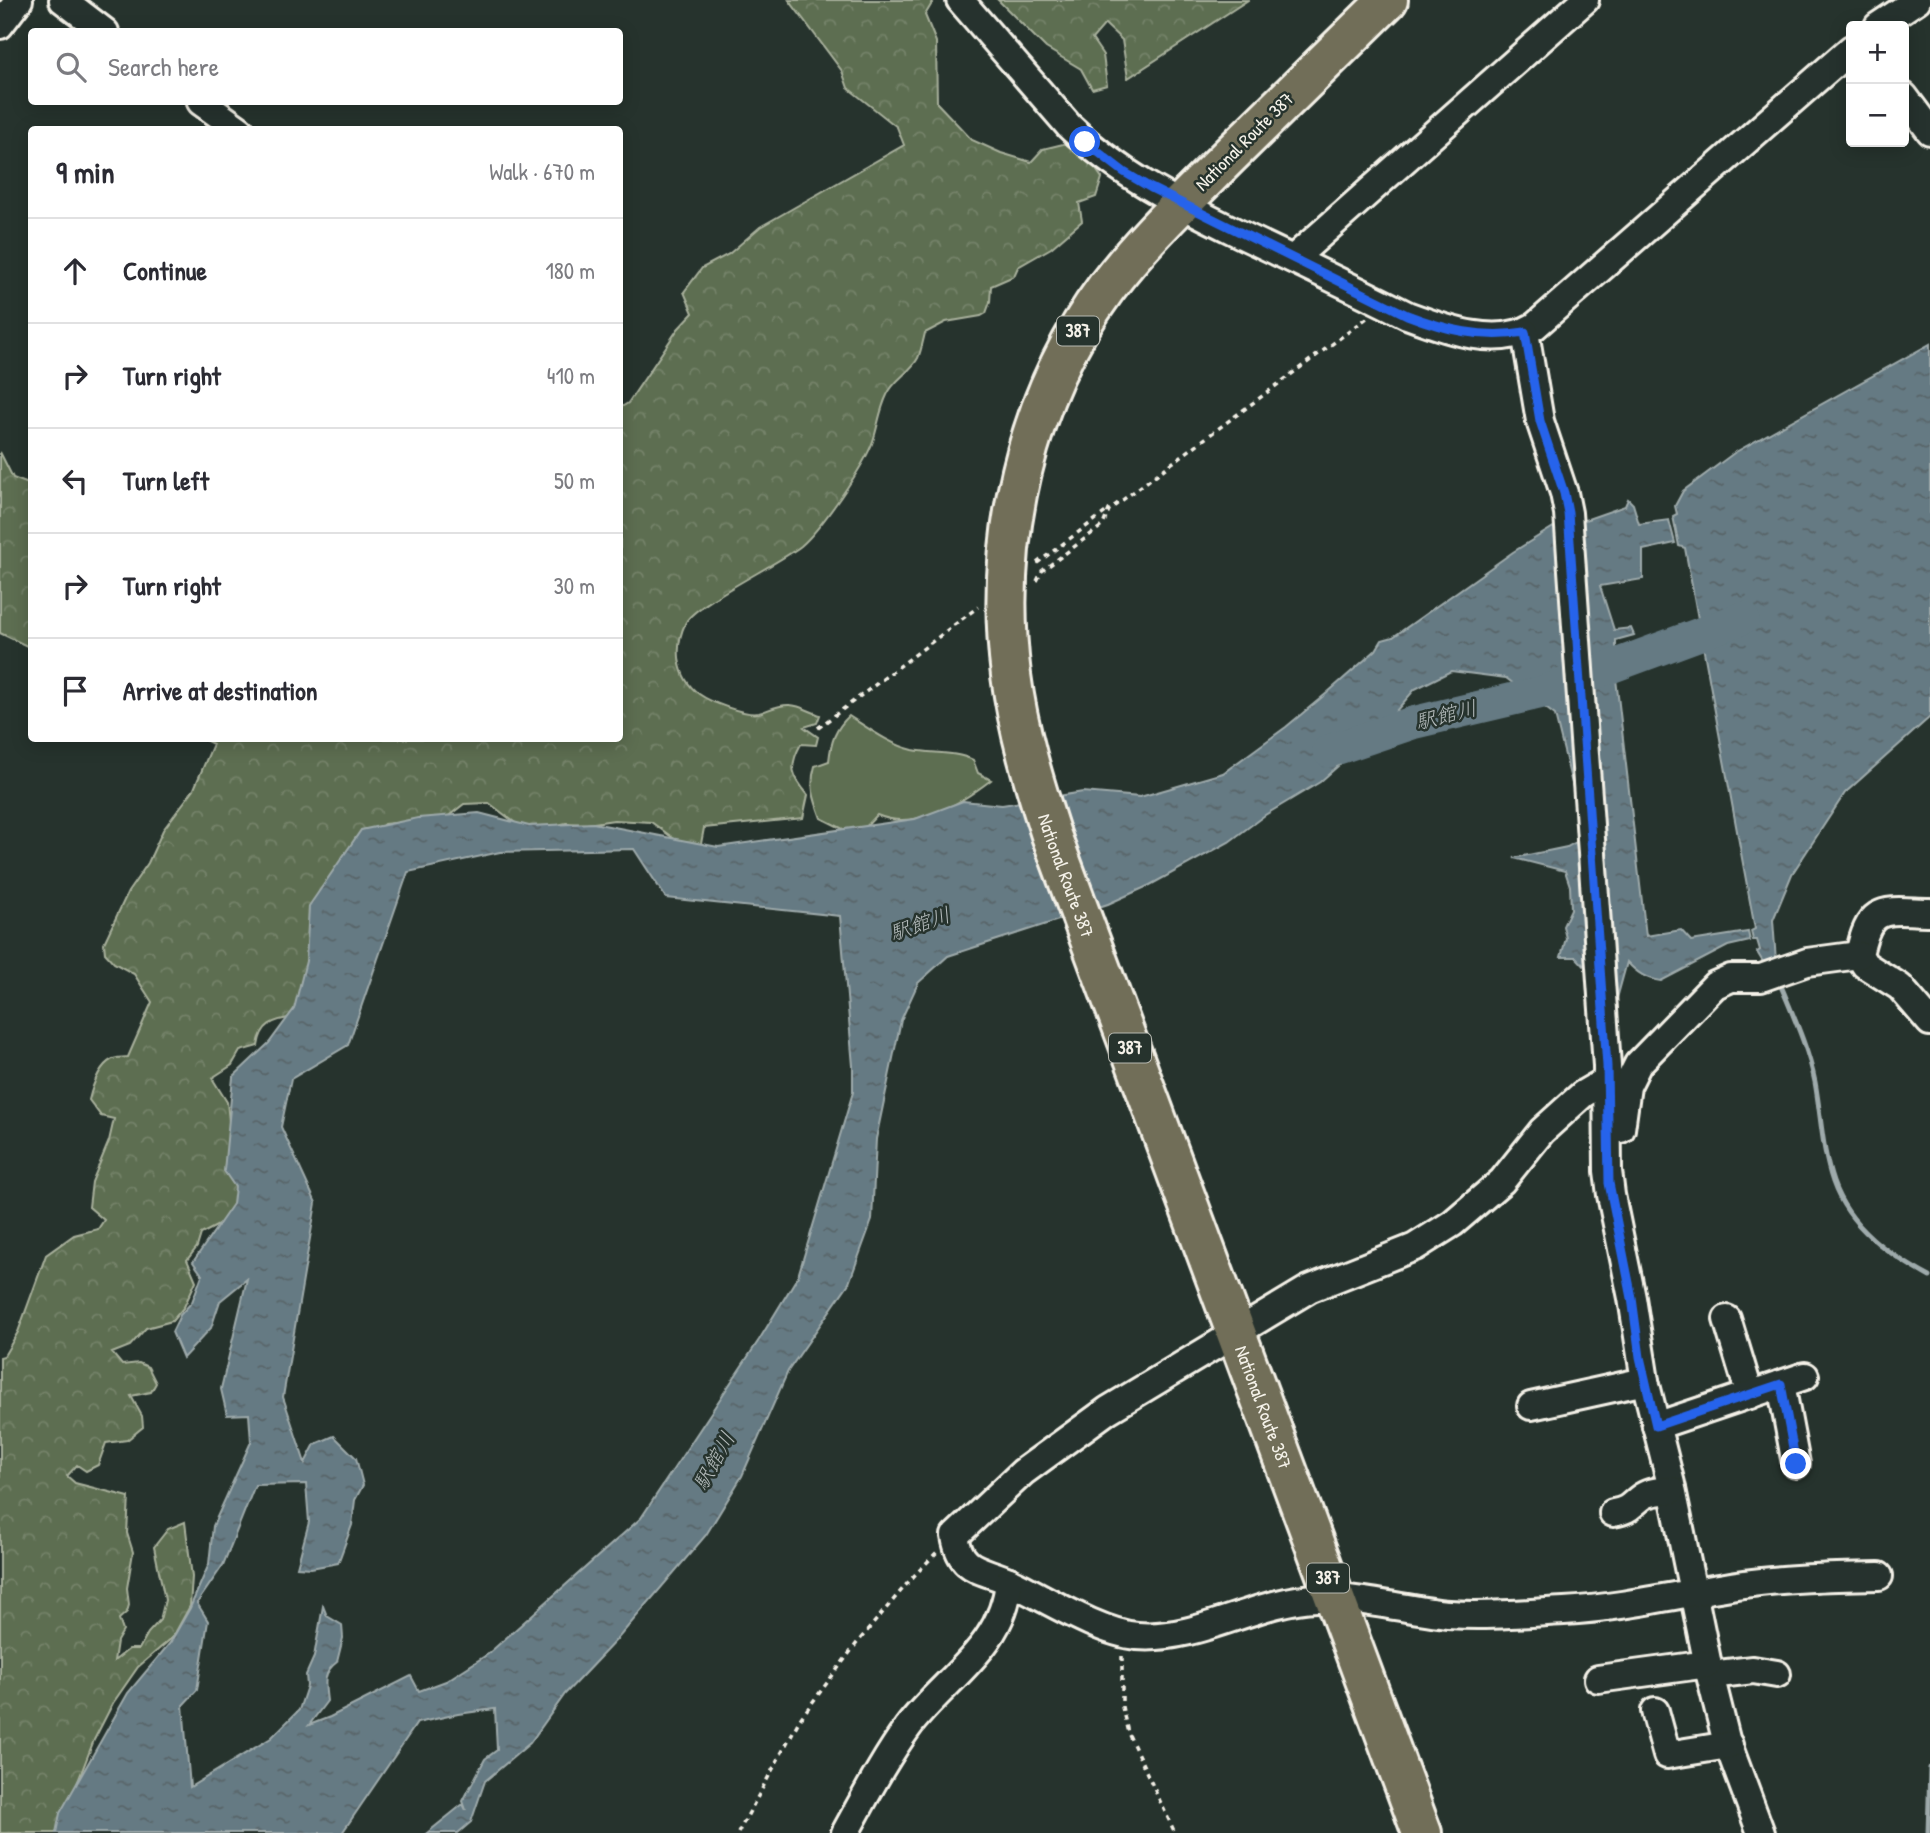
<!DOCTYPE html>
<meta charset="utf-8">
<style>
body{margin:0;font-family:"Patrick Hand","Klee One",sans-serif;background:#f2f2f3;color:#2b2b33}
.controls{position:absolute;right:21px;top:21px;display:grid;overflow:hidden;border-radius:7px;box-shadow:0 4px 18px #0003}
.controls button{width:63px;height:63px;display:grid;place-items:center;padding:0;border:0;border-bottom:2px solid #e1e1e2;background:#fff;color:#2b2b33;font:35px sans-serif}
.stop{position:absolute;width:21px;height:21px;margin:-16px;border:5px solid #2563eb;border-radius:50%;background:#fff}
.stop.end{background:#2563eb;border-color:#fff;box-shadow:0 2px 7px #0008}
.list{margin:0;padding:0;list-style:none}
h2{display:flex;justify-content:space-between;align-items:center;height:91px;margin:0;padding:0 28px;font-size:30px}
h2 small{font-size:23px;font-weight:400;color:#7c7c81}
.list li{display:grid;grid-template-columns:46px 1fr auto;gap:21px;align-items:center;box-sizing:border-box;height:105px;padding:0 28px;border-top:2px solid #e1e1e2}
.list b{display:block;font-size:26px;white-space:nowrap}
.list em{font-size:23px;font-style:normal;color:#7c7c81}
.icon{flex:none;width:38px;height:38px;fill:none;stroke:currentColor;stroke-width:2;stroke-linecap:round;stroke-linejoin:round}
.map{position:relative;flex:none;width:1930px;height:1833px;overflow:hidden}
.search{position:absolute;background:#fff;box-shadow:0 4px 18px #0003;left:28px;top:28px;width:595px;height:77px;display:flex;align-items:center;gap:18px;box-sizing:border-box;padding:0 24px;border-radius:7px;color:#7c7c81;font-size:26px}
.panel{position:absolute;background:#fff;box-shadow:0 4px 18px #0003;left:28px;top:126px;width:595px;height:616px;border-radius:7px}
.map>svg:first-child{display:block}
.green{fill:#5d6e51;stroke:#a8b09c;stroke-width:2}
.forest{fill:url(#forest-crowns);stroke:#a8b09c;stroke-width:2}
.water{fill:url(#water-ripples);stroke:#9eaaab;stroke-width:2;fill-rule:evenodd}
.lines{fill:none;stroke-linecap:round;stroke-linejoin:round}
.stream{stroke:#9eaaab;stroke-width:5}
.river{stroke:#657a83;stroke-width:33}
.minor-casing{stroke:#f4f1e8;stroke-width:32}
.highway-casing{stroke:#f4f1e8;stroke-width:44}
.path{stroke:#f4f1e8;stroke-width:3.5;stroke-dasharray:5 5;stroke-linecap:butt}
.minor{stroke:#26332d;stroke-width:26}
.highway{stroke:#716e59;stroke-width:38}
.route{stroke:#2563eb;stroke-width:9}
.labels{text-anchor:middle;stroke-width:5;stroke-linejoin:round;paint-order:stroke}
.shield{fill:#26332d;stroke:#b6b8b0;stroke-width:2}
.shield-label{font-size:18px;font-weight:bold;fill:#f4f1e8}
.street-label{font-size:19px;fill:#f4f1e8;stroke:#26332d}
.water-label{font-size:21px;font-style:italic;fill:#b4bbbb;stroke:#26332d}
</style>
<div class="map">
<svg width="1930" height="1833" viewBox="0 0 1930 1833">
<defs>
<pattern id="forest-crowns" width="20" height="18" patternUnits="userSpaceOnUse" patternTransform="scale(1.75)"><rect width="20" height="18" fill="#5d6e51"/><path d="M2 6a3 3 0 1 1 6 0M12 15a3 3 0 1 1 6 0" fill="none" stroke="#75836a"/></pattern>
<pattern id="water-ripples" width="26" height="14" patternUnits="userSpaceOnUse" patternTransform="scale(1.75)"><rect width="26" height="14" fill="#657a83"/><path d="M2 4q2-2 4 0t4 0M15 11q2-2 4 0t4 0" fill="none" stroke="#586468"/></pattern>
</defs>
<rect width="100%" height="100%" fill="#26332d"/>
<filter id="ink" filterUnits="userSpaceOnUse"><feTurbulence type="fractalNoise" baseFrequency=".0143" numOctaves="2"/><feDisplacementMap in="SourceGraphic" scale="14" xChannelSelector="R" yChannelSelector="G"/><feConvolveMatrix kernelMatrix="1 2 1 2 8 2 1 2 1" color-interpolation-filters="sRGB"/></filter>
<g filter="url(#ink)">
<path class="green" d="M 849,716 C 868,728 891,745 913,750 C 933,754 955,751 973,760 L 978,773 L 991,780 C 961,803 916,832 877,815 L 863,830 L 843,829 L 821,818 C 814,799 809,786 815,766 L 829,761 C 831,742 835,729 849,716 Z"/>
<g class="forest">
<path d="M 789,0 L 934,0 L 925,15 L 936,42 L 937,103 L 972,140 L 1001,153 L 1031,162 L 1043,149 L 1067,143 L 1090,161 L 1102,178 L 1096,197 L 1079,203 L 1082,221 L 1051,248 L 1018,267 L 1014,276 L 991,286 L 990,302 L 986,313 L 981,316 L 946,322 L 925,333 C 923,341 921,351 918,358 C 911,372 893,380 887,395 C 880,409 878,426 873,441 C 865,465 820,530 801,546 C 778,564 695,604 686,622 C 674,646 676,677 699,694 C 710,702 746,716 759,713 C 769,710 779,704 790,705 C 799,705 811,712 820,715 L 817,723 L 804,727 L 818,737 L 816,745 L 801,744 C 788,767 792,776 808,795 L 803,818 L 704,828 L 700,849 L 676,840 L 651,822 L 614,820 L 587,824 L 566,823 L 541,829 L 522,828 L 489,803 L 464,804 L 446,818 L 384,824 L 358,849 L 294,1017 C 273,1020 261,1024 258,1046 L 240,1051 L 232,1065 L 212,1078 L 227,1102 L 231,1141 L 240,1172 L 232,1218 L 201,1234 L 197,1247 L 187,1260 L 196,1281 L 184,1307 L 172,1321 L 146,1328 L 130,1346 L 112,1353 L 122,1365 L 139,1363 L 148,1367 L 156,1383 L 151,1392 L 131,1396 L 142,1416 L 143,1427 L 127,1440 L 106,1443 L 98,1465 L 86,1471 L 77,1465 L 67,1476 L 75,1483 L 129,1497 L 127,1533 L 133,1552 L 127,1588 L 129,1605 L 127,1612 L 119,1619 L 123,1631 L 117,1641 L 114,1661 L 129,1649 L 139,1649 L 148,1633 L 160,1620 L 165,1600 L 154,1547 L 168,1529 L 185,1522 L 192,1577 L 190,1606 L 173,1637 L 138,1667 L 113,1703 L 94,1740 L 58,1833 L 0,1833 L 0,1357 L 4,1356 L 18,1332 L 46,1255 L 74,1235 L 98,1229 L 104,1220 L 89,1207 L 92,1182 L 109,1141 L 114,1119 L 101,1116 L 89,1100 C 92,1088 98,1067 111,1060 C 115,1057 123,1058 128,1057 L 152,1002 L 134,974 L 114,963 L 105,953 L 104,943 L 128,892 L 148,863 L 163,830 L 194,789 L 213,744 L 203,739 L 620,738 L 620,408 L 628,403 L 678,329 L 693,313 L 684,292 L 702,268 L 729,254 L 760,227 L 904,145 L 897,127 L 848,88 L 842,71 Z"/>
<polygon points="998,0 1248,0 1128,78 1122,40 1105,24 1092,39 1103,55 1107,85 1092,89 1081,69 1046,48"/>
<polygon points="0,452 13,478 31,485 31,648 0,633"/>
</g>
<g class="water">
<polygon points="1930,344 1930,717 1845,793 1792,874 1773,920 1776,961 1766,967 1757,952 1760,950 1757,940 1753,940 1751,931 1755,929 1685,548 1679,546 1673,516 1677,514 1675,506 1683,491 1734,453"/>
<path d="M 1628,499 L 1633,504 L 1639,524 L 1669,520 L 1675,543 L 1643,550 L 1643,579 L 1600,586 L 1614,630 L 1631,628 L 1634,635 L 1616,640 L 1616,651 L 1613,653 L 1646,936 L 1681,930 L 1691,941 L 1748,932 L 1750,941 L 1728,946 L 1661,981 C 1646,979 1637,973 1627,962 L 1616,1002 L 1612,950 L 1589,971 L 1576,957 L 1561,957 L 1566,938 L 1563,926 L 1571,909 L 1570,886 L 1565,871 L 1514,858 L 1567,847 L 1576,842 L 1576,800 L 1555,715 L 1506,678 L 1451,671 L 1415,689 L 1383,726 L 1320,782 L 1265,815 L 1229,842 L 1150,885 L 1108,904 L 948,956 L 918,983 L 901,1020 L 876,1139 L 872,1220 L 849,1283 L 788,1371 L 742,1476 L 706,1535 L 619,1637 L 565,1694 L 530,1743 L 485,1781 L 471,1822 L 458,1833 L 427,1833 L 463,1804 L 466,1810 L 463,1801 L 485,1759 L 497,1750 L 495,1709 L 458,1714 L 417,1723 L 342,1833 L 56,1833 L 60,1813 L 128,1693 L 170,1643 L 190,1608 L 209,1564 L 213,1526 L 251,1442 L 249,1414 L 227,1415 L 221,1389 L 247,1279 L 220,1301 L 211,1328 L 183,1358 L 172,1332 L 180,1315 L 192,1302 L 202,1275 L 193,1262 L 233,1204 L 235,1187 L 224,1171 L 233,1077 L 269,1043 L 294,1009 L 306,961 L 309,906 L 361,830 L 418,818 L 479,813 L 529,826 L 593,823 L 718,847 L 915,819 L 963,801 L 1002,805 L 1083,792 L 1140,797 L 1223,773 L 1286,727 L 1327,693 L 1376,650 L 1382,640 L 1393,637 L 1513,552 L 1568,518 L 1585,520 L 1625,506 ZM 634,849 L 666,898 L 840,916 L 853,1066 L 853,1092 L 798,1276 L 759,1340 L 641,1518 L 488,1654 L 446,1681 L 419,1691 L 411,1676 L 330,1717 L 309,1725 L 327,1701 C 325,1684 322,1673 337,1662 L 343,1638 L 342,1625 L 327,1616 L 323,1606 L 314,1657 L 306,1675 L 307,1686 L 299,1710 L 271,1738 L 190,1787 L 183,1705 L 197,1690 L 208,1621 L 197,1603 L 223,1565 L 255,1485 L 306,1484 L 309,1522 L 297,1567 L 311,1568 L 338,1563 L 352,1525 L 355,1500 L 363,1485 L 356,1458 L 334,1436 L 315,1444 L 305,1463 L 283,1397 L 316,1203 L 281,1127 L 291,1079 L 348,1045 L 408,872 L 500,852 Z"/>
</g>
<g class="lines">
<g class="stream">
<path d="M 1779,981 C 1792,1013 1808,1047 1815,1082 C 1821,1115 1822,1150 1833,1182 C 1849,1228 1890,1255 1930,1277"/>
<polyline points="1928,1833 1930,1768"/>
</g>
<polyline class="river" points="1329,751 1412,723 1543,692 1743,618"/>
<defs>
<g id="minor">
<polyline points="63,0 105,32"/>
<path d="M 960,0 L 1069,126 C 1120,176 1181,205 1244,236 C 1299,262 1353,288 1407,315 C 1445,329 1497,349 1535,326 L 1851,49"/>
<polyline points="0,25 19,0"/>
<polyline points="1878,26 1917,0"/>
<polyline points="1904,96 1930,131"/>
<polyline points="201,102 240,130"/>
<polyline points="1293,259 1585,0"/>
<polyline points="1525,332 1540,421 1564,493 1568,513 1607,1066 1608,1171 1611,1195 1632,1298 1645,1381 1671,1484 1710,1675 1726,1739 1761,1833"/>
<path d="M 1930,912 C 1884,911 1870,903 1859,955 L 1865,965 L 1900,987 L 1930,1022"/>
<path d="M 1607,1080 L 1583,1094 L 1542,1131 L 1502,1181 L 1453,1223 L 1415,1247 L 1309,1289 L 1108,1410 L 1023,1472 L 955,1536 C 961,1573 981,1568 1011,1582 C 1045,1598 1100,1633 1137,1636 C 1199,1641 1256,1600 1317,1598 C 1357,1596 1407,1610 1448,1614 C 1486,1617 1526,1613 1564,1611 C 1623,1608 1679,1594 1737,1585 C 1784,1578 1831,1577 1879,1576"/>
<polyline points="1621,1129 1627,1086 1638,1064 1715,985 1731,978 1761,978 1807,962 1859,955"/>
<polyline points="1727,1319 1750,1395"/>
<polyline points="1781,1384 1796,1464"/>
<polyline points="1531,1406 1645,1381"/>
<polyline points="1656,1426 1805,1376"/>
<path d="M 1613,1513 C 1631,1510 1630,1505 1643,1496 C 1651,1491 1663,1491 1672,1490"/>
<polyline points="1710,1675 1753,1670 1777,1674"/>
<polyline points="1598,1679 1708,1664"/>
<polyline points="1655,1711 1667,1755 1729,1745"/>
<path d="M 845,1833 C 865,1797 884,1760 908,1727 C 944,1679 1004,1647 1009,1581"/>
</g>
<g id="highway">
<path id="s1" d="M 1388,0 C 1335,52 1282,104 1229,156 C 1186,199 1142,240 1106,288 C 1025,398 994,541 1011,675 C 1018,730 1034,783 1051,835 L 1422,1833"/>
</g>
</defs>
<use href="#minor" class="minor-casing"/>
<use href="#highway" class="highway-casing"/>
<g class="path">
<polyline points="1037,563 1107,511"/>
<polyline points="1037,581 1042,571 1103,525 1109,510 1367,318"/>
<polyline points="818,728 978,607"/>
<polyline points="1122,1656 1122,1707 1128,1733 1175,1833"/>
<polyline points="738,1833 800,1719 857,1643 911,1579 938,1551"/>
</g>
<use href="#minor" class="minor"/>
<use href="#highway" class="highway"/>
</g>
</g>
<g class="lines" filter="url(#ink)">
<path class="route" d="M 1085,142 L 1124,172 L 1151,188 L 1407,315 C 1446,330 1482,339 1525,332 L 1540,421 L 1564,493 L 1568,513 L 1607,1066 L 1609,1183 L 1632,1298 L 1640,1357 L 1656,1426 L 1781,1384 L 1796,1464"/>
</g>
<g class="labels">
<g class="shield">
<rect x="1057" y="316.5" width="42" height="29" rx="5"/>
<rect x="1109" y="1033.5" width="42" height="29" rx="5"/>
<rect x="1307" y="1563.5" width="42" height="29" rx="5"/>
</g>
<g class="shield-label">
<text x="1078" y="337">387</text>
<text x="1130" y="1054">387</text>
<text x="1328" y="1584">387</text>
</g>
<g class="street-label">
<text transform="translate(1244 141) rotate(-45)" y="7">National Route 387</text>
<text dy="7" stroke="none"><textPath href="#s1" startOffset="1020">National Route 387</textPath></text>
<text dy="7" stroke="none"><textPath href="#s1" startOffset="1587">National Route 387</textPath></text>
</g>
<g class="water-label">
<text transform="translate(1446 715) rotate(-14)" y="7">駅館川</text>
<text transform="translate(920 924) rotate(-19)" y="7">駅館川</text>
<text transform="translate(714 1461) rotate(-61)" y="7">駅館川</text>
</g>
</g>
</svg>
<div class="controls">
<button>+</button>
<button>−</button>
</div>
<div class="stop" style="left:1085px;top:142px"></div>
<div class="stop end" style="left:1796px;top:1464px"></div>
<div class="search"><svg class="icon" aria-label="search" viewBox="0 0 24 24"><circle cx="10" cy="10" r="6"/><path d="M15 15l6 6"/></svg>Search here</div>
<section class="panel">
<h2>9 min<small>Walk · 670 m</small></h2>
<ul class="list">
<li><svg class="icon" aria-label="ahead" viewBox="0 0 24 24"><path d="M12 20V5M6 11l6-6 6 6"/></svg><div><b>Continue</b></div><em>180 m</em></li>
<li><svg class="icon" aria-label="right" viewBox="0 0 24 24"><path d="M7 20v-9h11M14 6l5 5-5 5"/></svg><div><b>Turn right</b></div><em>410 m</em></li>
<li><svg class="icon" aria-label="left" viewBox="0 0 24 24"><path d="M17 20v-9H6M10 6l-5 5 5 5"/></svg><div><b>Turn left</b></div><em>50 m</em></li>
<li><svg class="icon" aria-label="right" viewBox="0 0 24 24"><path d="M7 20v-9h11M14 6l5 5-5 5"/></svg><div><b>Turn right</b></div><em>30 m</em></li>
<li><svg class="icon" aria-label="arrive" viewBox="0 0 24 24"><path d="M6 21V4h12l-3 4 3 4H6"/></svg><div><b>Arrive at destination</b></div></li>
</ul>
</section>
</div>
